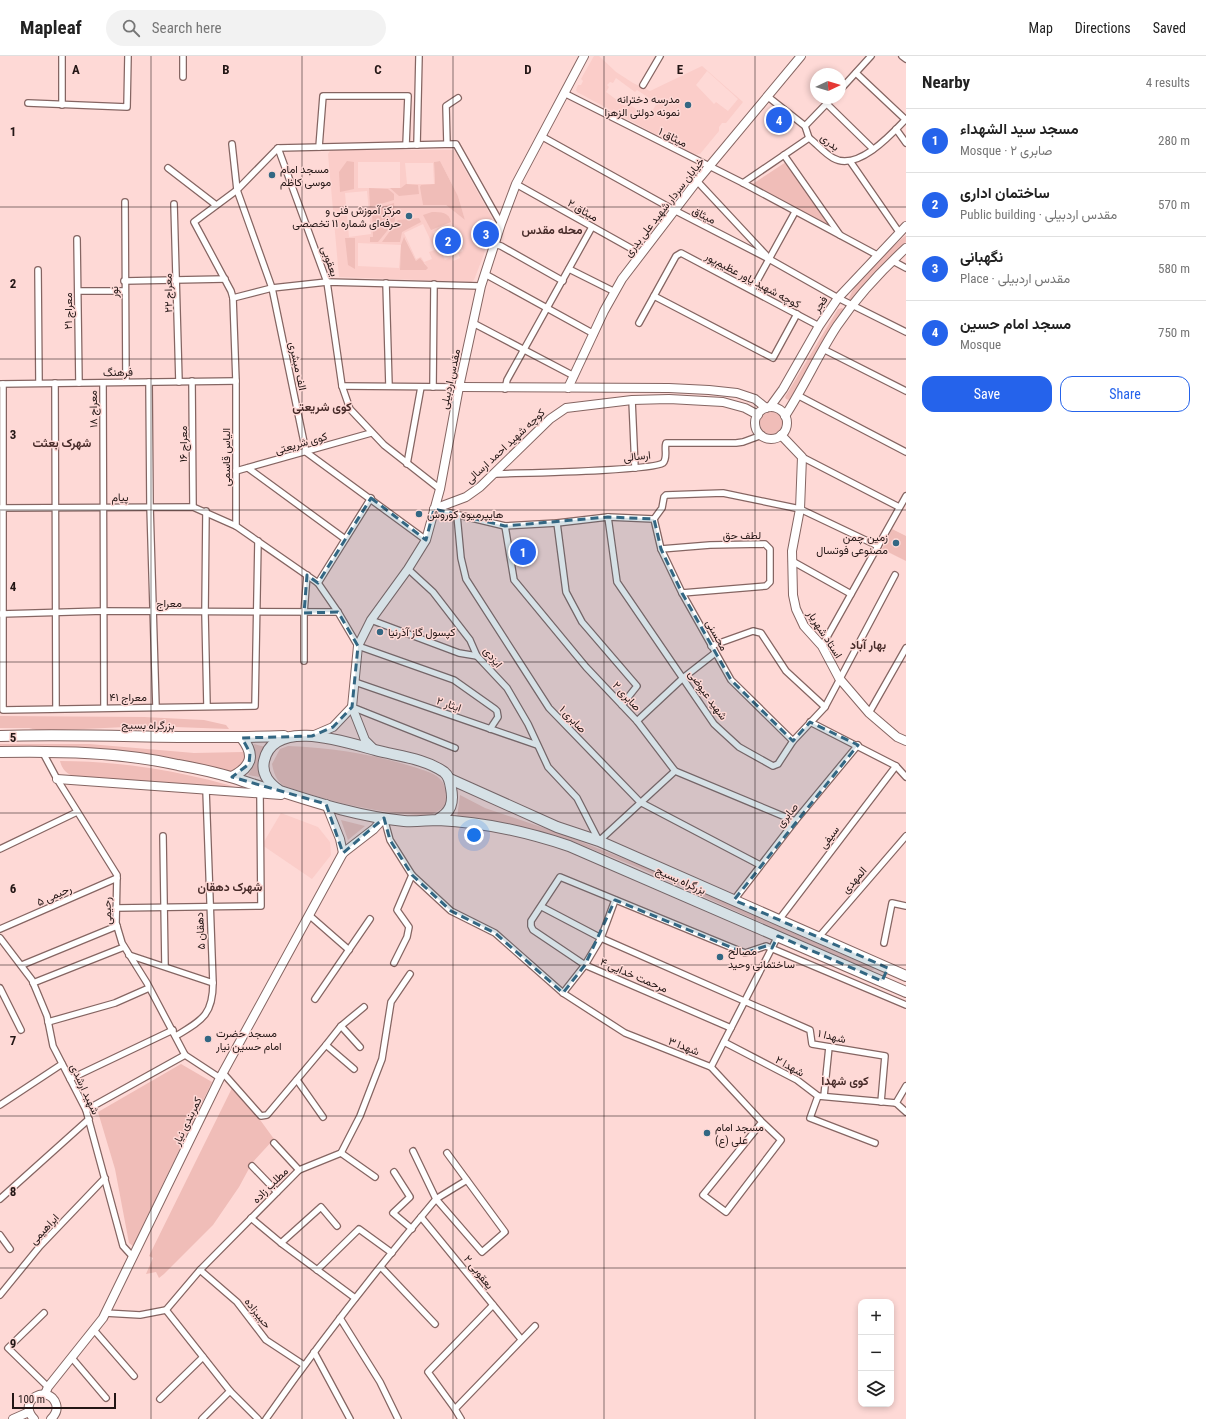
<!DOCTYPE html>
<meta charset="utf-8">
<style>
body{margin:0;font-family:"Roboto Condensed",Vazirmatn,sans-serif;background:#f2f2f2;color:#222}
.controls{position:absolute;right:12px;bottom:12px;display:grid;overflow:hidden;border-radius:8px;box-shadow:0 2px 6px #0003}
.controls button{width:36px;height:36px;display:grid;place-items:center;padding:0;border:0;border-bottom:1px solid #e0e0e0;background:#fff;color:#222;font:20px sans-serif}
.compass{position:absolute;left:810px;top:12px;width:36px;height:36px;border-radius:50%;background:#fff;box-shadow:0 2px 6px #0003;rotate:86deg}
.scale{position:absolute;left:12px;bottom:10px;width:104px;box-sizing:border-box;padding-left:4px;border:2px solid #231615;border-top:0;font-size:11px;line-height:14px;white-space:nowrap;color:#231615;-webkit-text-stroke:3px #fed9d6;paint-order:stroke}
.you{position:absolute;left:474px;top:779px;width:14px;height:14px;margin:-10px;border:3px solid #fff;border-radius:50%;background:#1a73e8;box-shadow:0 0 0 6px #1a73e833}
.badge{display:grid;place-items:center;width:26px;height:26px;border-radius:50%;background:#2563eb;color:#fff;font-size:13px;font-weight:700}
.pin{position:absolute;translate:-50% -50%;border:2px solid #fff;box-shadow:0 1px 4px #0006}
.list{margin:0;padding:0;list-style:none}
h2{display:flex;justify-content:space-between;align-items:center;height:52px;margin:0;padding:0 16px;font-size:17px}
h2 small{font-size:13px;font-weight:400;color:#767676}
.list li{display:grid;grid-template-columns:26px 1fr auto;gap:12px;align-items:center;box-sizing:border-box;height:64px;padding:0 16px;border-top:1px solid #e0e0e0}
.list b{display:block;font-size:15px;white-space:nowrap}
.list p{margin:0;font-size:13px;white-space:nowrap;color:#767676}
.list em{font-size:13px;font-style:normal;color:#767676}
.actions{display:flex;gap:8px;padding:12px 16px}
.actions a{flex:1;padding:9px 0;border:1px solid #2563eb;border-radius:12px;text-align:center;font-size:14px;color:#2563eb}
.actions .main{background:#2563eb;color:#fff}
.icon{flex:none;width:22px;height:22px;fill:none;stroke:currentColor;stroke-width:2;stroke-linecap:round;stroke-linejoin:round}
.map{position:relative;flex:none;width:906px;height:1363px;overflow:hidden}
header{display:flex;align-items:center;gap:24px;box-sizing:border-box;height:56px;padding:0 20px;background:#fff;border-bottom:1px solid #e0e0e0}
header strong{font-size:19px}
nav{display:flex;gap:22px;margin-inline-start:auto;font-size:14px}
.search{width:280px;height:36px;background:#f2f2f2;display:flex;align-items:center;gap:10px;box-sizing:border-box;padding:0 14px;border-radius:22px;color:#767676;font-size:15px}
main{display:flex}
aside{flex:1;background:#fff}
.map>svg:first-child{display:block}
.built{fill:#fbcdc9;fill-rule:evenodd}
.green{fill:#f0bdb8}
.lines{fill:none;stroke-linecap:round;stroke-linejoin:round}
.street-casing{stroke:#856562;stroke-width:8}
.secondary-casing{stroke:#856562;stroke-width:10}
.highway-casing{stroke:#856562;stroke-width:12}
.street{stroke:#fff;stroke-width:5.5}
.secondary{stroke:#fff;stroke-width:8}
.highway{stroke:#fff;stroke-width:10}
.marked{fill:#336783;fill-opacity:0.2;stroke:#336783;stroke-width:3;stroke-dasharray:8 5;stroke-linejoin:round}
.grid{fill:none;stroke:#231615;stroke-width:1;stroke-opacity:0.55}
.poi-dot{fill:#336783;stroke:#fed9d6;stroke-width:1.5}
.labels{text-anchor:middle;stroke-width:3;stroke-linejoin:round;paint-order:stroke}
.poi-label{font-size:11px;fill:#231615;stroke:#fed9d6;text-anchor:start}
.street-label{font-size:11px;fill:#231615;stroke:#fed9d6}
.neighbourhood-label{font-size:12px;font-weight:bold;fill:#472b29;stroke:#fed9d6}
.grid-label{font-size:13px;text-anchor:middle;font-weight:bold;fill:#231615;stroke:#fed9d6;stroke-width:3;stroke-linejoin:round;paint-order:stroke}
</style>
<header>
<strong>Mapleaf</strong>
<div class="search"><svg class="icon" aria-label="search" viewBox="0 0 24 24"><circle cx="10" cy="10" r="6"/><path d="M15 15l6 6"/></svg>Search here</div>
<nav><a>Map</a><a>Directions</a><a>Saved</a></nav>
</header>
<main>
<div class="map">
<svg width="906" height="1363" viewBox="0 0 906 1363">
<rect width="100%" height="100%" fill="#fed9d6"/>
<g class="built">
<path d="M 594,0 L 599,0 L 616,16 L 633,27 L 650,35 L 702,10 L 743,46 L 726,67 L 722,67 L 719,71 L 719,75 L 700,98 L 694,99 L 577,36 L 576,34 L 578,29 L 581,29 L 583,25 L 581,23 ZM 707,15 L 738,43 L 728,55 L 716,46 L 714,48 L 696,29 ZM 616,22 L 635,36 L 637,34 L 657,47 L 648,62 L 628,47 L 625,50 L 606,36 L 609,31 L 607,29 L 610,26 L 613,27 Z"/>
<path d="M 333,94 L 454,94 L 492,162 L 484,198 L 474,224 L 471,226 L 339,221 L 328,98 L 330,95 ZM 440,105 L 458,140 L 465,164 L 446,149 L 423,149 L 421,129 L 435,129 L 434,106 ZM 358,106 L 400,106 L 400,132 L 358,132 ZM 405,107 L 433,107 L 434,128 L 407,128 ZM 367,135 L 371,178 L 349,181 L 345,137 ZM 423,168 L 435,194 L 429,196 L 432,203 L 424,206 L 421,201 L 416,203 L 404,177 ZM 452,168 L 463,195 L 458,197 L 460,202 L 453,205 L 451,201 L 445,204 L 433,176 ZM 405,182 L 416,205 L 425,207 L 427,212 L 400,213 L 402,189 ZM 358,187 L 401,189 L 399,212 L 358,210 Z"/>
<polygon points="281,757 318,771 330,786 331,799 312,823 262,789"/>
</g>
<g class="green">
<polygon points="347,105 354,106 354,133 340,136 339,116"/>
<polygon points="440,105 458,140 465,164 446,149 423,149 420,131 421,129 435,128 434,106"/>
<polygon points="786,106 831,170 751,129"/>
<polygon points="406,128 418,129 419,138 399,140 390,132 401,132"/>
<polygon points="369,132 388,133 394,138 394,144 370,151"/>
<polygon points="394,147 395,165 378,186 370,186 370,181 373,181 372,154"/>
<path d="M 432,156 C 441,156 449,156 451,166 L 431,174 L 423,159 Z"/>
<polygon points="419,162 421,166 402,176 400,186 382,186 398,164"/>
<path d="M 906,179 L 906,186 L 890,201 L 853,244 L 851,245 L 849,242 C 858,220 888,195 906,179 Z"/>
<polygon points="404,181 416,205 420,202 428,212 426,214 400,214 401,189"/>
<polygon points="345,182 355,182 355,213 348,209"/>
<polygon points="842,252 844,254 792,340 789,344 786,343 785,341 838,253"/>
<circle cx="771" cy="367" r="11"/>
<polygon points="892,473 906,480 906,505 882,493"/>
<polygon points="0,660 144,661 204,664 226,669 229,673 148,670 40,675 29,672 0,672"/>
<path d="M 0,688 L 89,688 L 194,697 L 243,696 L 245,700 L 242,708 L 234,717 C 158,694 79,691 0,691 Z"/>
<path d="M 254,688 L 265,691 L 259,721 L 248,719 C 256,708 256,701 254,688 Z"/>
<path d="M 288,690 C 332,692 373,698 414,711 C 422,714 433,716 439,722 C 444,726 447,734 447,741 C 448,749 440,755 432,758 C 424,761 414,758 405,758 C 363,754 323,743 284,730 C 276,724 274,718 272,708 L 280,693 Z"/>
<path d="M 60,705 C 123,705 186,716 246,734 L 80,723 C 70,719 63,717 60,705 Z"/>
<polygon points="460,739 485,752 559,777 655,815 875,913 871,915 639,812 572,785 532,773 494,765 457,762"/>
<polygon points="341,764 365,770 348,784"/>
<polygon points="181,1008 212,1026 133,1190 129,1187 115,1113 98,1056"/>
<polygon points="234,1028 274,1083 252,1107 239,1131 213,1169 164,1218 159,1222 156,1216 146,1218 153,1202 149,1200"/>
</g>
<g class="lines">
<defs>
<g id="street">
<polyline points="183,0 183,21"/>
<polyline points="902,0 906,3"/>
<polyline points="856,17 906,64"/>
<polyline points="643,29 660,0"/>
<polyline points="840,34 871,0"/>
<polyline points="564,37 743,127 877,199"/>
<polyline points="767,40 805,70 809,82"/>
<polyline points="28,47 127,51 128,0"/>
<polyline points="827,48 873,93"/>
<polyline points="62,49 62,0"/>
<polyline points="805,70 832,42"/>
<polyline points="896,73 906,87"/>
<polyline points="541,80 674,154 769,203 838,242 906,276"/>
<polyline points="232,88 237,134 272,232 306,396 426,484"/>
<polyline points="447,88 446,50 458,42"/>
<polyline points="417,89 419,0"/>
<polyline points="319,91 323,40 408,40 406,89"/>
<polyline points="278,92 327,226 342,330 350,353 384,389 440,433"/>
<polyline points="784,99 840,179"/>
<polyline points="850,105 899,176"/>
<polyline points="168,112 216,149"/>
<polyline points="697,125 766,199"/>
<path d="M 743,127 L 809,82 C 817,88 824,97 833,102 C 857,116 891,79 906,63"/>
<polyline points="516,128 641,198"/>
<polyline points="125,146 126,326"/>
<polyline points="174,148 179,326"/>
<polyline points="77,183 79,327"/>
<polyline points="494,188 501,190 563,225"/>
<polyline points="893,205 906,212"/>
<polyline points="569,213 615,236"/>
<polyline points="38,214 39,327"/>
<polyline points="485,218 594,278"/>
<polyline points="124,225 225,223"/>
<polyline points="386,227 389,330"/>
<polyline points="752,234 795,156"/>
<polyline points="78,235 124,235"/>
<polyline points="654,240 773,302 797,258"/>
<polyline points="233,242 272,232 327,226 481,230"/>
<polyline points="473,267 574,320"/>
<polyline points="639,267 676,200 681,197 819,270"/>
<polyline points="823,293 906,335"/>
<polyline points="192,325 193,451"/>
<polyline points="149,326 150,450 156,651"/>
<polyline points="55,327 56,652"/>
<polyline points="103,327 104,651"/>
<polyline points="0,328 236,325"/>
<polyline points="3,328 3,654 255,650 258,485"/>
<polyline points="342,330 459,331"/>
<polyline points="433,331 434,228"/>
<polyline points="505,333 507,324 592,171"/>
<polyline points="799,340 906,396"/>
<polyline points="632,344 635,412"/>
<polyline points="802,401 899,451"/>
<polyline points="407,408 421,331"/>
<polyline points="248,412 345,483"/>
<polyline points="236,415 371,377"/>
<path d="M 494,418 C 518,417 651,415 663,407 C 668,402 664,393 666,387 L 736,387 L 743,386 L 762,379"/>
<polyline points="0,452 193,451 236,470"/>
<polyline points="434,453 505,470 557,467 608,461 654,463 661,493 682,537 731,624 793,685"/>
<polyline points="206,455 205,557 207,650"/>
<polyline points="457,459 461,502 466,523 549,652 640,746 760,809"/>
<polyline points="608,461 617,526 714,668 739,691 773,710 778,708 793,685 825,651 895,519"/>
<polyline points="654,463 662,452 664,441 666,439 723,437 800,453 878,490"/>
<polyline points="557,467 566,536 582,566 637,630 622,649"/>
<polyline points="505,470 514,524 586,611 637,665 675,715 795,765"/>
<polyline points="661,493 710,489 765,488 770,493 770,526 766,530 682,537"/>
<polyline points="792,505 851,538"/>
<polyline points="408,513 433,536 470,584 477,600 507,632 528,668 548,711 577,742 599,785 675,715"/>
<polyline points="318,527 371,442"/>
<polyline points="1,558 104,555 338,556"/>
<polyline points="371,564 459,597 477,600"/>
<polyline points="711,590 753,575 761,577 786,615 825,651"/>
<polyline points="822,590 906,440"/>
<polyline points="304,605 304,557 307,519"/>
<polyline points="355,626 537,689"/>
<polyline points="352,651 455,692"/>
<polyline points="869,657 906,592"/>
<polyline points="637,665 683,622 715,597"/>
<polyline points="810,666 896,710 906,721"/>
<polyline points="490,673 498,661 497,655 495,653 454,624 358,590 338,556 318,527 236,470 236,325 233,242 231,235 194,166 237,134 278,92 456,88 501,168"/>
<polyline points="42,695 57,723 117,819 116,867 122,887 147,927 185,999 220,1022"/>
<polyline points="384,762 390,784 412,819 451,855 495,877 563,937 625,977 711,1011 762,1066 781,1084 726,1156 703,1139 762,1066"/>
<polyline points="163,780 165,910"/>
<polyline points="0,793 77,756"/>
<polyline points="734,844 795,765 858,689"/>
<polyline points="542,851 601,882 810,974 812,988 885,1000 881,1046"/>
<polyline points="116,852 261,850 260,738"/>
<polyline points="309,859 349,894"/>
<polyline points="778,865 896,710"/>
<polyline points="0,873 117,822"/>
<polyline points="0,882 32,924 47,960 53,990 86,1054 123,1190 133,1201"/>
<polyline points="818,882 906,780"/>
<polyline points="884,887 892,847 906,850"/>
<polyline points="129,899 213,927 206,734"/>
<polyline points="394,907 407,881 409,871 397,854 412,819"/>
<polyline points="22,909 117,870"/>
<polyline points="33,927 124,891"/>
<polyline points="0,932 21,974"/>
<polyline points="563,937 585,909 601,882 615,844"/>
<polyline points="315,943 370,863"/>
<polyline points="48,966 115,947 149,932"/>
<polyline points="341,970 360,991"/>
<polyline points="731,972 585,909 533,874 531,870 531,865 560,821 745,897 766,890 906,949"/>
<path d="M 176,980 C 202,964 213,959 213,927"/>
<polyline points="724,986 797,1024 818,1040 896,1047"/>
<polyline points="326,989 354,1013"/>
<polyline points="711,1011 778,880"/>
<polyline points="223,1017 261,1060 267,1059 326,989 341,970 364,951"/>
<polyline points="70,1023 173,974"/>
<polyline points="297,1024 323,1061"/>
<polyline points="818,1040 810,1062 875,1087"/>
<polyline points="824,1040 829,991"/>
<polyline points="896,1047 906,1030"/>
<polyline points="896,1047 906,1056"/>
<polyline points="0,1049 62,1008"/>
<polyline points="86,1054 185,999"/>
<polyline points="274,1087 299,1114"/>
<polyline points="341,1097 375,1121"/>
<polyline points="447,1097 505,1176 482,1196 436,1143 467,1124"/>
<polyline points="252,1110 277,1136"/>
<polyline points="394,1116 410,1141 393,1157 412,1173"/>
<polyline points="0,1143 89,1063"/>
<polyline points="421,1161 521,1283"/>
<polyline points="251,1162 281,1187 355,1242"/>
<polyline points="0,1179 10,1193"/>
<polyline points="281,1187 321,1151 337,1170"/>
<polyline points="381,1211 435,1268"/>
<polyline points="200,1214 237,1246 266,1284 304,1309"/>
<polyline points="317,1214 359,1173 392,1197"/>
<polyline points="0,1239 40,1190 105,1122"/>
<polyline points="493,1249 428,1316 455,1353 535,1270"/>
<polyline points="166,1254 230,1335 202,1363"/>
<polyline points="44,1257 8,1292 48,1331"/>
<polyline points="105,1257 140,1259 166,1254 200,1214 299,1114 341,1097 360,1060 382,1003 391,946 410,918"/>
<polyline points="340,1262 380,1326 398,1363"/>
<polyline points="94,1274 134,1320"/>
<polyline points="314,1296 350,1363"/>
<polyline points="72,1302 106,1342"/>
<polyline points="230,1335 258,1363"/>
<polyline points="160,1343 203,1301"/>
<polyline points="455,1353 461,1363"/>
<path d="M 266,1363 C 319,1287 376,1214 436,1143 L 413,1095"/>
</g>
<g id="secondary">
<polyline points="459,331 669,332 709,334 737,337 755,343 766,352"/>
<polyline points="568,332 604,255 622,223 697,125 801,0"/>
<polyline points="770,351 783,333 819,270 838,242 906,170"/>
<circle cx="771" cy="367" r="16"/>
<path d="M 785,360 C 804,331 818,299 837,270 C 856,242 881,215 906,192"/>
<polyline points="781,379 802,401 800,453 792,495 793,539 796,553 804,570 822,590 839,622 869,657 897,681 906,685"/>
<polyline points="434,453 466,441 480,431 550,363 566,352 632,344 669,343 723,346 745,352 758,359"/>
<polyline points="312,680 333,671 352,651"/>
<polyline points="375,694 365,684 352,651 358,590 371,564 408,513 426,484 440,433 459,331 481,230 501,168 516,128 584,0"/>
<polyline points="57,723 281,739"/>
<polyline points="326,748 340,783 343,797"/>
<polyline points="45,1338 48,1331 103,1262 220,1022 343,797 374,773 384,762"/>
<polyline points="13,1363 29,1356"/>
<path d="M 34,1363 C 16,1344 49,1327 56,1348 C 58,1354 55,1359 51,1363"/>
</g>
<g id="highway">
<path d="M 0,680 C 95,677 189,684 284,680"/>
<path d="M 0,696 C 58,695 121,696 178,709 C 195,712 218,717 234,722 C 249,727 262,732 278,735"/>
<path d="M 232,721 C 251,711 256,700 242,682"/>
<polyline points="450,723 557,771 599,785 906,920"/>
<path d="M 437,764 C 451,756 454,747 451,732 C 450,725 449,720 444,716 C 424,702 397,700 375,694 C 346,686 273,661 264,705 C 261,719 270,728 280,735 C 320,748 362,761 404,765 C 416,766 427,764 438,764 C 483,766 527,776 569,790 L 906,936"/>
</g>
</defs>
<use href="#street" class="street-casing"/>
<use href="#secondary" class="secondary-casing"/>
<use href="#highway" class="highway-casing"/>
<use href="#street" class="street"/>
<use href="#secondary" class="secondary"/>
<use href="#highway" class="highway"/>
</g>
<path class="marked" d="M 371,442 L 426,484 L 434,453 L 505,470 L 608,461 L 654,463 L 661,493 L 682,537 L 731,624 L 793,685 L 810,666 L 858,689 L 734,844 L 888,912 L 882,925 L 778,880 L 772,892 L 766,890 L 745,897 L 615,844 L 585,909 L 563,937 L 495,877 L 451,855 L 412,819 L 390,784 L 384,762 L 343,797 L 326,748 L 232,721 L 249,708 L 250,697 L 242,682 L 312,680 L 333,671 L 352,651 L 358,590 L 338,556 L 304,557 L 307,519 L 318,527 Z"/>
<path class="grid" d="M 151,0 L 151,1363M 302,0 L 302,1363M 453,0 L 453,1363M 604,0 L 604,1363M 755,0 L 755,1363M 0,151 L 906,151M 0,303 L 906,303M 0,454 L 906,454M 0,606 L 906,606M 0,757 L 906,757M 0,909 L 906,909M 0,1060 L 906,1060M 0,1212 L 906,1212"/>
<g class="poi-dot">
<circle cx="688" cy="49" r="4"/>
<circle cx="272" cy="119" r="4"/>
<circle cx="409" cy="160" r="4"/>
<circle cx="419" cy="458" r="4"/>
<circle cx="896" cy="487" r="4"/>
<circle cx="380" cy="576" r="4"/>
<circle cx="720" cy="901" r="4"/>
<circle cx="208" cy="983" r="4"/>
<circle cx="707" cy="1077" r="4"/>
</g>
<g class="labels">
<g class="poi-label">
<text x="680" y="47" text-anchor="end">مدرسه دخترانه<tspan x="680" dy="13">نمونه دولتی الزهرا</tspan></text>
<text x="280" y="117">مسجد امام<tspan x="280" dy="13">موسی کاظم</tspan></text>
<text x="401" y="158" text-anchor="end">مرکز آموزش فنی و<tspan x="401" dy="13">حرفه‌ای شماره ۱۱ تخصصی</tspan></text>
<text x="427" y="462">هایپرمیوه کوروش</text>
<text x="888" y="485" text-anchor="end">زمین چمن<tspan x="888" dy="13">مصنوعی فوتسال</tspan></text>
<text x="388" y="580">کپسول گاز آذرنیا</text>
<text x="728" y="899">مصالح<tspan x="728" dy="13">ساختمانی وحید</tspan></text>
<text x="216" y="981">مسجد حضرت<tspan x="216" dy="13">امام حسین نیار</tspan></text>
<text x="715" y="1075">مسجد امام<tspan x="715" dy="13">علی (ع)</tspan></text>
</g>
<g class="street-label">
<text transform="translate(673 81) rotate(27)" y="4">میثاق ۱</text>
<text transform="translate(830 86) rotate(38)" y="4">بدری</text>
<text transform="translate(664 151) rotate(-52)" y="4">خیابان سردار شهید علی بدری</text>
<text transform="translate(583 154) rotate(30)" y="4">میثاق ۲</text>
<text transform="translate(704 159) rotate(27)" y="4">میثاق</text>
<text transform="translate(330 205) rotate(71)" y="4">یعقوبی</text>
<text transform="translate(753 224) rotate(28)" y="4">کوچه شهید یاور عظیم‌پور</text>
<text transform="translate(114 236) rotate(-91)" y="4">نور</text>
<text transform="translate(168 237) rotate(-91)" y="4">معراج ۲۲</text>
<text transform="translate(820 248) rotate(-56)" y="4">فجر</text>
<text transform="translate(68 255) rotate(-90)" y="4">معراج ۲۱</text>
<text transform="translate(298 310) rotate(78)" y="4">الف مبشری</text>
<text transform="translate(118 316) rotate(-1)" y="4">فرهنگ</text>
<text transform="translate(450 323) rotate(-78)" y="4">مقدس اردبیلی</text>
<text transform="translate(93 353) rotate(-91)" y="4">معراج ۱۸</text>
<text transform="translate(301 387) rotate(-16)" y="4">کوی شریعتی</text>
<text transform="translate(183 388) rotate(-90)" y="4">معراج ۱۶</text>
<text transform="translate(505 390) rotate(-43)" y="4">کوچه شهید احمد ارسالی</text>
<text transform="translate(637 400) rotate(-6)" y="4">ارسالی</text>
<text transform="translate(226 401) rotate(-90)" y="4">الیاس قاسمی</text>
<text transform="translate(120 441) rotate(-1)" y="4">پیام</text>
<text x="742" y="483">لطف حق</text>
<text x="169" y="551">معراج</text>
<text transform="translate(825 578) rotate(57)" y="4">استاد شهریار</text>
<text transform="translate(717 579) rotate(61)" y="4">محسنی</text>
<text transform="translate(493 601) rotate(51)" y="4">ایزدی</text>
<text transform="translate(708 639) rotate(54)" y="4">شهید عیوضی</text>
<text transform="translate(627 640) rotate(47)" y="4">صابری ۲</text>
<text x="128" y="645">معراج ۴۱</text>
<text transform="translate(449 648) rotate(19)" y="4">ایثار ۲</text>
<text transform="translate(573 663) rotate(46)" y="4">صابری ۱</text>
<text transform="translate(148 669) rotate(1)" y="4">بزرگراه بسیج</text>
<text transform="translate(787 759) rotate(-51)" y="4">صابری</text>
<text transform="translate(829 781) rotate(-53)" y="4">سیفی</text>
<text transform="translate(681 824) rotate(24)" y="4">بزرگراه بسیج</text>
<text transform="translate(854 824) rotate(-49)" y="4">المهدی</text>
<text transform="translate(54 839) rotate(-24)" y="4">رحیمی ۵</text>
<text transform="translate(107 855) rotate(-92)" y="4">رحیمی</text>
<text transform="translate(200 875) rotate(-93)" y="4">دهقان ۵</text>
<text transform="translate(634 919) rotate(23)" y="4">مرحمت خدایی ۴</text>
<text transform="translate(832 980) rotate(13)" y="4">شهدا ۱</text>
<text transform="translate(684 990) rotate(21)" y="4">شهدا ۳</text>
<text transform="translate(790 1010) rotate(29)" y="4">شهدا ۲</text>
<text transform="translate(85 1033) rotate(65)" y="4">شهید ارشدی</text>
<text transform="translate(187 1065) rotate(-64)" y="4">کمربندی نیار</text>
<text transform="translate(270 1129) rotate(-45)" y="4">مطلب زاده</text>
<text transform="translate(44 1173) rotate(-47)" y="4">ابراهیمی</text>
<text transform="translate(479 1216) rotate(51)" y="4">یعقوبی ۲</text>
<text transform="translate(258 1257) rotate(52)" y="4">حبیبزاده</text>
</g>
<g class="neighbourhood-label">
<text x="552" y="178">محله مقدس</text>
<text x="322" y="355">کوی شریعتی</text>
<text x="62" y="391">شهرک بعثت</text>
<text x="868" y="593">بهار آباد</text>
<text x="230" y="835">شهرک دهقان</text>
<text x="845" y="1029">کوی شهدا</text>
</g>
</g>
<g class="grid-label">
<text x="76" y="18">A</text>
<text x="226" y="18">B</text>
<text x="378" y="18">C</text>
<text x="528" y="18">D</text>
<text x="680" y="18">E</text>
<text x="13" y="80">1</text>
<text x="13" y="232">2</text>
<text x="13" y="383">3</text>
<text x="13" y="535">4</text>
<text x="13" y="686">5</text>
<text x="13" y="837">6</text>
<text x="13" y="989">7</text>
<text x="13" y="1140">8</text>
<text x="13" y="1292">9</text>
</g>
</svg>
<div class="controls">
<button>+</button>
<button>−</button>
<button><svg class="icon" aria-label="layers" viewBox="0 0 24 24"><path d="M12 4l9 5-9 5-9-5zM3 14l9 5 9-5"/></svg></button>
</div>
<svg class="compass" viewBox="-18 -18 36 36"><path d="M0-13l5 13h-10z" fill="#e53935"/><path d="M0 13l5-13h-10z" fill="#767676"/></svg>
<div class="scale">100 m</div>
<div class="you"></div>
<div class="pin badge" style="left:523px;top:496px">1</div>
<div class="pin badge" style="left:448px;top:185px">2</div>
<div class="pin badge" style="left:486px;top:178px">3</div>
<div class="pin badge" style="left:779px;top:64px">4</div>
</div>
<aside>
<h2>Nearby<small>4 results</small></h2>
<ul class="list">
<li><span class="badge">1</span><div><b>مسجد سید الشهداء</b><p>Mosque · صابری ۲</p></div><em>280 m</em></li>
<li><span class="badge">2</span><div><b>ساختمان اداری</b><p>Public building · مقدس اردبیلی</p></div><em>570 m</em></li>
<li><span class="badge">3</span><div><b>نگهبانی</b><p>Place · مقدس اردبیلی</p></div><em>580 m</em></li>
<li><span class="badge">4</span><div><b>مسجد امام حسین</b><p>Mosque</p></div><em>750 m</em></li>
</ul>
<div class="actions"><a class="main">Save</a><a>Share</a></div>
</aside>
</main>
